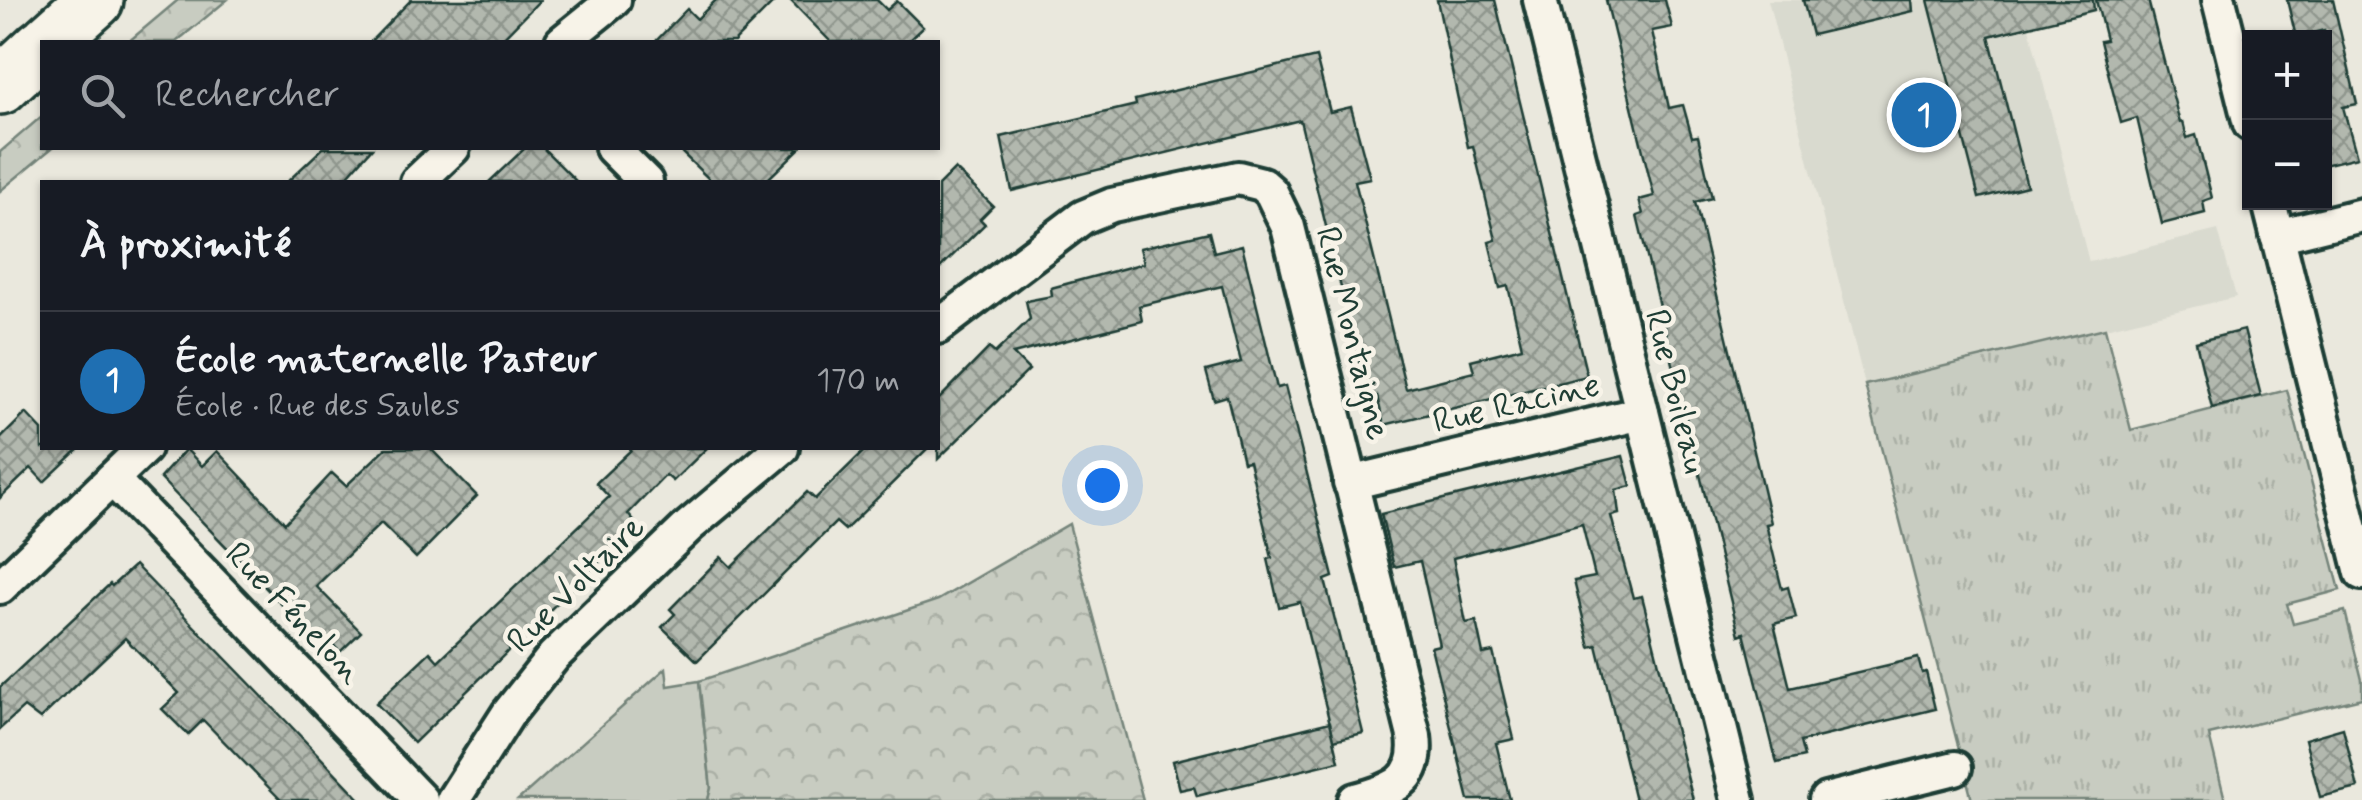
<!DOCTYPE html>
<html lang="fr">
<meta charset="utf-8">
<style>
body{margin:0;font-family:Mynerve,sans-serif;background:#20242c;color:#f1f3f6}
.controls{position:absolute;right:30px;top:30px;display:grid;overflow:hidden;border-radius:0px;box-shadow:0 2px 8px #0004}
.controls button{width:90px;height:90px;display:grid;place-items:center;padding:0;border:0;border-bottom:2px solid #363941;background:#171b24;color:#f1f3f6;font:50px sans-serif}
.you{position:absolute;left:1102px;top:485px;width:35px;height:35px;margin:-25px;border:8px solid #fff;border-radius:50%;background:#1a73e8;box-shadow:0 0 0 15px #1a73e833}
.badge{display:grid;place-items:center;width:65px;height:65px;border-radius:50%;background:#1f6fb2;color:#fff;font-size:32px;font-weight:700}
.pin{position:absolute;translate:-50% -50%;border:5px solid #fff;box-shadow:0 2px 10px #0006}
.list{margin:0;padding:0;list-style:none}
h2{display:flex;justify-content:space-between;align-items:center;height:130px;margin:0;padding:0 40px;font-size:42px}
h2 small{font-size:32px;font-weight:400;color:#9ea1a6}
.list li{display:grid;grid-template-columns:65px 1fr auto;gap:30px;align-items:center;box-sizing:border-box;height:140px;padding:0 40px;border-top:2px solid #363941}
.list b{display:block;font-size:38px;white-space:nowrap}
.list p{margin:0;font-size:32px;white-space:nowrap;color:#9ea1a6}
.list em{font-size:32px;font-style:normal;color:#9ea1a6}
.icon{flex:none;width:55px;height:55px;fill:none;stroke:currentColor;stroke-width:2;stroke-linecap:round;stroke-linejoin:round}
.map{position:relative;flex:none;width:2362px;height:800px;overflow:hidden}
.search{position:absolute;background:#171b24;box-shadow:0 2px 8px #0004;left:40px;top:40px;width:900px;height:110px;display:flex;align-items:center;gap:25px;box-sizing:border-box;padding:0 35px;border-radius:0px;color:#9ea1a6;font-size:38px}
.panel{position:absolute;background:#171b24;box-shadow:0 2px 8px #0004;left:40px;top:180px;width:900px;height:270px;border-radius:0px}
.map>svg:first-child{display:block}
.built{fill:#d9dacf}
.grass{fill:#c8ccc1;stroke:#74847a;stroke-width:2.5}
.forest{fill:url(#forest-crowns);stroke:#74847a;stroke-width:2.5}
.park{fill:url(#park-tufts);stroke:#74847a;stroke-width:2.5}
.building{fill:url(#building-cross-hatch);stroke:#1f3d34;stroke-width:2.5}
.lines{fill:none;stroke-linecap:round;stroke-linejoin:round}
.minor-casing{stroke:#1f3d34;stroke-width:40}
.motorway-casing{stroke:#1f3d34;stroke-width:62}
.minor{stroke:#f7f3e8;stroke-width:32}
.motorway{stroke:#f7f3e8;stroke-width:55}
.labels{text-anchor:middle;stroke-width:9;stroke-linejoin:round;paint-order:stroke}
.street-label{font-size:35px;fill:#1f3d34;stroke:#f7f3e8}
</style>
<div class="map">
<svg width="2362" height="800" viewBox="0 0 2362 800">
<defs>
<pattern id="forest-crowns" width="20" height="18" patternUnits="userSpaceOnUse" patternTransform="scale(2.5)"><rect width="20" height="18" fill="#c8ccc1"/><path d="M2 6a3 3 0 1 1 6 0M12 15a3 3 0 1 1 6 0" fill="none" stroke="#abb0a6"/></pattern>
<pattern id="park-tufts" width="24" height="20" patternUnits="userSpaceOnUse" patternTransform="scale(2.5)"><rect width="24" height="20" fill="#c8ccc1"/><path d="M3 7l-1-3M5 7V3M7 7l1-3M15 17l-1-3M17 17v-4M19 17l1-3" fill="none" stroke="#abb0a6"/></pattern>
<pattern id="building-cross-hatch" width="8" height="8" patternUnits="userSpaceOnUse" patternTransform="scale(2.5)"><rect width="8" height="8" fill="#b2b8ae"/><path d="M0 0l8 8M0 8l8-8" fill="none" stroke="#90978e"/></pattern>
</defs>
<rect width="100%" height="100%" fill="#eae8dd"/>
<filter id="ink" filterUnits="userSpaceOnUse"><feTurbulence type="fractalNoise" baseFrequency=".01" numOctaves="2"/><feDisplacementMap in="SourceGraphic" scale="20" xChannelSelector="R" yChannelSelector="G"/><feConvolveMatrix kernelMatrix="1 2 1 2 8 2 1 2 1" color-interpolation-filters="sRGB"/></filter>
<g filter="url(#ink)">
<polygon class="built" points="1768,0 2022,0 2089,262 2218,230 2236,297 1865,385"/>
<polygon class="grass" points="666,668 668,686 699,681 711,788 708,800 518,800"/>
<g class="forest">
<polygon points="178,0 227,0 176,42 128,42"/>
<polygon points="42,116 42,148 52,148 0,191 0,152"/>
<polygon points="1069,524 1143,800 708,800 711,788 699,681 938,600"/>
</g>
<polygon class="park" points="2105,328 2131,430 2287,390 2340,590 2287,604 2293,624 2345,611 2362,680 2362,698 2209,735 2225,800 1972,800 1865,385"/>
<g class="building">
<polygon points="411,0 540,0 499,42 370,42"/>
<polygon points="716,0 776,0 734,42 655,42 687,9 697,19"/>
<polygon points="790,0 877,0 887,10 897,1 923,27 907,42 831,42"/>
<polygon points="1437,0 1495,0 1587,376 1384,425 1377,396 1368,398 1300,120 1012,191 1001,137 1136,105 1135,100 1316,57 1330,112 1351,107 1370,178 1355,181 1406,389 1474,372 1471,360 1522,347 1508,286 1500,288 1489,242 1496,240 1473,146 1468,147"/>
<polygon points="1606,0 1665,0 1672,27 1652,31 1669,108 1683,105 1692,137 1698,136 1712,198 1695,202 1771,523 1766,524 1782,589 1788,587 1796,618 1774,624 1790,688 1918,658 1922,673 1926,672 1935,709 1800,742 1804,757 1777,763 1744,633 1739,635 1637,216 1643,214 1639,200 1654,196"/>
<polygon points="1803,0 1912,0 1913,11 1812,35"/>
<polygon points="1928,0 2093,0 2094,10 1989,36 2027,186 1979,198"/>
<polygon points="2096,0 2148,0 2180,123 2183,122 2187,138 2196,135 2212,198 2203,201 2205,213 2162,224 2137,118 2121,123 2100,41 2106,40"/>
<polygon points="2287,0 2333,0 2357,104 2343,107 2357,157 2324,165 2324,30 2296,37"/>
<polygon points="323,148 372,148 342,182 287,182"/>
<polygon points="525,148 543,148 577,182 489,182"/>
<polygon points="677,148 800,148 765,182 712,182"/>
<polygon points="955,169 993,206 980,219 985,224 938,270 938,186"/>
<polygon points="1209,232 1214,252 1242,245 1277,388 1285,386 1333,577 1325,580 1363,733 1334,740 1300,602 1279,607 1268,559 1272,558 1249,461 1243,462 1227,396 1214,400 1206,371 1241,362 1222,286 1139,306 1142,321 1013,354 1029,370 938,459 938,400 989,348 995,353 1030,319 1026,301 1052,296 1051,288 1144,263 1140,248"/>
<polygon points="2244,330 2261,396 2212,408 2196,342"/>
<polygon points="26,413 42,430 42,448 80,448 44,482 31,468 0,498 0,439"/>
<polygon points="386,448 430,448 477,496 416,558 381,523 316,586 361,632 340,652 322,633 315,639 160,478 186,449 202,466 217,451 285,523 332,473 346,486"/>
<polygon points="633,448 707,448 673,481 666,475 628,514 637,525 414,743 376,703 430,652 438,661 609,497 596,483"/>
<polygon points="867,448 928,448 845,530 836,522 697,661 662,627 675,614 670,609 721,557 731,567 807,492 815,499"/>
<polygon points="1623,456 1631,486 1616,490 1619,514 1611,516 1633,598 1642,596 1693,800 1635,800 1597,645 1590,647 1574,581 1595,577 1582,524 1453,558 1466,623 1476,621 1483,654 1493,652 1514,739 1496,743 1510,800 1469,800 1431,647 1439,645 1420,561 1394,567 1381,514"/>
<polygon points="135,565 288,723 361,800 281,800 203,720 188,735 162,709 179,693 125,638 40,719 24,707 0,729 0,687 110,584 112,586"/>
<polygon points="1330,722 1339,761 1197,796 1194,787 1180,790 1173,761"/>
<polygon points="2343,728 2358,788 2320,797 2305,739"/>
</g>
<g class="lines">
<defs>
<g id="minor">
<polyline points="1540,0 1738,800"/>
<polyline points="2219,0 2250,124"/>
<polyline points="562,42 614,0"/>
<polyline points="612,148 646,182"/>
<polyline points="417,182 453,148"/>
<polyline points="2269,202 2362,573"/>
<polyline points="2277,236 2362,215"/>
<path d="M 938,327 L 1083,217 L 1112,205 L 1238,178 L 1262,184 L 1271,192 L 1288,227 L 1414,736 C 1420,781 1393,790 1355,800"/>
<polyline points="112,479 421,800"/>
<polyline points="1350,483 1642,413"/>
<polyline points="0,587 144,448"/>
<polyline points="453,800 508,714 554,656 689,526 782,448"/>
<polyline points="1826,800 1955,768"/>
</g>
<g id="motorway">
<polyline points="48,42 95,0"/>
<polyline points="0,86 42,47"/>
</g>
</defs>
<use href="#minor" class="minor-casing"/>
<use href="#motorway" class="motorway-casing"/>
<use href="#minor" class="minor"/>
<use href="#motorway" class="motorway"/>
</g>
</g>
<g class="labels">
<g class="street-label">
<text transform="translate(1354 333) rotate(76)" y="12">Rue Montaigne</text>
<text transform="translate(1677 391) rotate(76)" y="12">Rue Boileau</text>
<text transform="translate(1516 402) rotate(-13)" y="12">Rue Racine</text>
<text transform="translate(575 583) rotate(-45)" y="12">Rue Voltaire</text>
<text transform="translate(295 612) rotate(46)" y="12">Rue Fénelon</text>
</g>
</g>
</svg>
<div class="controls">
<button>+</button>
<button>−</button>
</div>
<div class="you"></div>
<div class="pin badge" style="left:1924px;top:115px">1</div>
<div class="search"><svg class="icon" aria-label="search" viewBox="0 0 24 24"><circle cx="10" cy="10" r="6"/><path d="M15 15l6 6"/></svg>Rechercher</div>
<section class="panel">
<h2>À proximité<small></small></h2>
<ul class="list">
<li><span class="badge">1</span><div><b>École maternelle Pasteur</b><p>École · Rue des Saules</p></div><em>170 m</em></li>
</ul>
</section>
</div>
